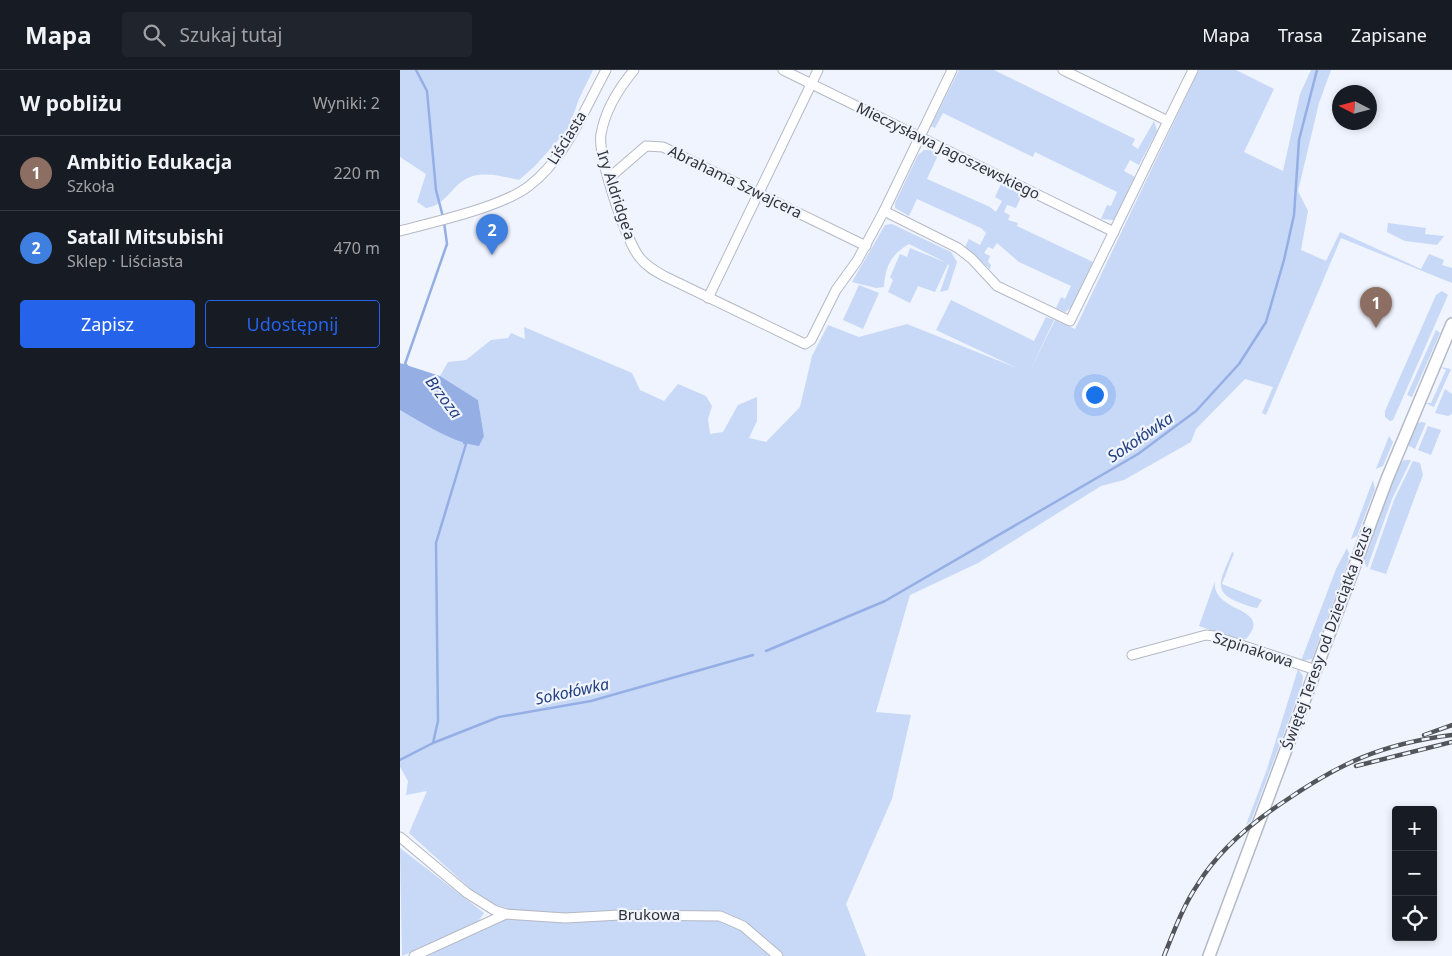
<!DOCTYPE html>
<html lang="pl">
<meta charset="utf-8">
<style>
body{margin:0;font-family:"Noto Sans",sans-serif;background:#20242c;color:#f1f3f6}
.controls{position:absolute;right:15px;bottom:15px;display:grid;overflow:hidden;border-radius:5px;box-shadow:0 2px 8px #0003}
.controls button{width:45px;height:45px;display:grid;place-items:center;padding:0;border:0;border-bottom:1px solid #363941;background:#171b24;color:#f1f3f6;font:25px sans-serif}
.compass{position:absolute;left:932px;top:15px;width:45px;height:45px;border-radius:50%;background:#171b24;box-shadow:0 2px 8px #0003;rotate:276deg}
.you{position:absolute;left:694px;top:324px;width:18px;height:18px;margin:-12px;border:4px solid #fff;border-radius:50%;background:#1a73e8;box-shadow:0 0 0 8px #1a73e833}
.badge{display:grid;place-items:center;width:32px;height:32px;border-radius:50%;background:#2563eb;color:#fff;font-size:16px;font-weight:700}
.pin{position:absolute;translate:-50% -41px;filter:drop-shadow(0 1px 2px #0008)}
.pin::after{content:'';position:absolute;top:26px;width:18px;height:15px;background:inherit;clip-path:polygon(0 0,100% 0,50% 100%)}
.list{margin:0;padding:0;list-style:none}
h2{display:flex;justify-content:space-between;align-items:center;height:65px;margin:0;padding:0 20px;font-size:21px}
h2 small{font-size:16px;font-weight:400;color:#9ea1a6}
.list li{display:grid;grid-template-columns:32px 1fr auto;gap:15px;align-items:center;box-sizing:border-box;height:75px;padding:0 20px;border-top:1px solid #363941}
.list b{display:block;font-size:19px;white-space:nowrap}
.list p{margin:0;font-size:16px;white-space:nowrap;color:#9ea1a6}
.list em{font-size:16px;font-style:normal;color:#9ea1a6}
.actions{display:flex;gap:10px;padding:15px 20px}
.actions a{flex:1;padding:11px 0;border:1px solid #2563eb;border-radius:5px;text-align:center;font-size:18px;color:#2563eb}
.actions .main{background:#2563eb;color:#fff}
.icon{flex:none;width:28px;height:28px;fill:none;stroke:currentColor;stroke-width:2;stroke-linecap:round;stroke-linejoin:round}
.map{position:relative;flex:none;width:1052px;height:886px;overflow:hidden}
header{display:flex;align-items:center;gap:30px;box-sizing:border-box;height:70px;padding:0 25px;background:#171b24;border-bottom:1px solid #363941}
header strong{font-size:24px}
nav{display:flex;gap:28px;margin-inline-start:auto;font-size:18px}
.search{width:350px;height:45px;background:#20242c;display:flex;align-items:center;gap:12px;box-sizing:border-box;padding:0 18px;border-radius:5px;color:#9ea1a6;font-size:19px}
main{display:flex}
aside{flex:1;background:#171b24}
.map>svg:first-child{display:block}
.green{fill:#c8d8f7}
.water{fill:#95afe5}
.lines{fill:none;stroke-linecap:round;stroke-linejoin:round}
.stream{stroke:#95afe5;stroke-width:2.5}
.minor-casing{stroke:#b4b9c5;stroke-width:11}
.tertiary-casing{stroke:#b4b9c5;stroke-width:14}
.minor{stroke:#fff;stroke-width:9}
.tertiary{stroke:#fff;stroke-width:11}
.rail-casing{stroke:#52565b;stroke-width:4.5}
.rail{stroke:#eff4fe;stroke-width:2.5;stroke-dasharray:8;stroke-linecap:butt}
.labels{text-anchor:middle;stroke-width:4.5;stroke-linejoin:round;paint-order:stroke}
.street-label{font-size:15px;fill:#2f3236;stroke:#eff4fe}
.water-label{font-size:16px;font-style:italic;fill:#244080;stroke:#eff4fe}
</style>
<header>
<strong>Mapa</strong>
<div class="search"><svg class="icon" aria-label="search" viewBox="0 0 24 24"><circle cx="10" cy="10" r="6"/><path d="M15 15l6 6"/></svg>Szukaj tutaj</div>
<nav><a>Mapa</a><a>Trasa</a><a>Zapisane</a></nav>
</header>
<main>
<aside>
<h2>W pobliżu<small>Wyniki: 2</small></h2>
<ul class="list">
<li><span class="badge" style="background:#8d6e63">1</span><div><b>Ambitio Edukacja</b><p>Szkoła</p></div><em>220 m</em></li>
<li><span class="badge" style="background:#3f7fe0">2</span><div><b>Satall Mitsubishi</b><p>Sklep · Liściasta</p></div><em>470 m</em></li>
</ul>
<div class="actions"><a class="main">Zapisz</a><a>Udostępnij</a></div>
</aside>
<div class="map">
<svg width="1052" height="886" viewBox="0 0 1052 886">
<rect width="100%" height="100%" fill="#eff4fe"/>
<g class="green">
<path d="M 0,0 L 193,0 L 179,29 L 168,59 L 135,96 L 119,110 C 105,107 88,102 73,106 C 53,111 47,136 26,138 L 17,132 L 26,104 L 0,87 Z"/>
<polygon points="559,0 594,0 735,69 732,75 738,79 754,51 757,61 739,95 730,90 724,101 735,107 714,150 701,149 707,135 711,136 717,122 635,82 633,87 543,43 535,58 531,56"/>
<polygon points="799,0 836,0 874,19 844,82 883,101 900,24 911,0 931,0 919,33 898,121 908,141 901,180 926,191 940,162 1021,199 1029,184 1044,190 1042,195 1052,198 1052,213 941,168 866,345 862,343 873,317 845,309 796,359 791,372 724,410 701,416 578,493 510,525 476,642 511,645 492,729 446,834 466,886 23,886 105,849 107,838 85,832 9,763 27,721 6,725 8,711 0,697 0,340 66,374 84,366 78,330 40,306 48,292 66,290 91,270 108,268 111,263 125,269 124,257 232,303 240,320 264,331 278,314 306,326 312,336 308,349 310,364 323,362 338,335 357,327 357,351 349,368 366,372 400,337 412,286 428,255 459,267 507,254 619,299 536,260 551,230 634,271 646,247 654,250 629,303 655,250 675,259"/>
<polygon points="524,80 531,80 539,83 527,109 590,137 596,142 602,131 595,127 601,114 622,125 616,138 607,135 604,142 610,145 608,150 618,153 617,156 693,192 671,238 665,242 656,238 661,227 665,229 671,216 619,192 597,173 593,179 588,177 584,183 590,186 588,192 591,195 590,199 565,177 569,169 580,175 586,163 581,158 517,129 509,146 495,138 495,133 518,85"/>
<polygon points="988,153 1026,158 1025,164 1044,166 1037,175 1005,171 987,162"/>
<path d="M 492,154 L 551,182 L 557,192 L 548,220 L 540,222 L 549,196 L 548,194 L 535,222 L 518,216 L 510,233 L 488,222 L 493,210 L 490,207 L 500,184 L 507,187 L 510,178 L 547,193 L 509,174 C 491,184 485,197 484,217 L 476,218 L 452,212 L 485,155 Z"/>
<polygon points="459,215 479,223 463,259 443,250"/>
<polygon points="1042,221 1048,225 993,350 990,351 985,347 985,341 1036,225"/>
<polygon points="1036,260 1040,263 1012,327 1007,325"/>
<polygon points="1040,297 1051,299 1034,337 1025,333 1031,333 1046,300"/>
<polygon points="1045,319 1052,324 1052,344 1048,346 1035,343"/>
<polygon points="1022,352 1026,353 1015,379 1009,376 1009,370 1016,353"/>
<polygon points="1028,356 1041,360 1031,385 1018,380"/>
<polygon points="989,366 993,372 983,396 976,399"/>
<polygon points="1004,390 1011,390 992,429 967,498 964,491 998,396"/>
<polygon points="1013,391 1020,393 1023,405 986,504 970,499 994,430"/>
<polygon points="973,410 975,419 957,466 951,469"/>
<polygon points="947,478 950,486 912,589 901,591 936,499"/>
<path d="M 832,482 L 834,483 L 822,514 L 862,530 L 857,538 C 850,537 844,534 838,532 C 809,521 824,504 832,482 Z"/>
<path d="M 815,511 C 811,544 875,536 846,569 L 840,570 L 799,556 Z"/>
<polygon points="898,599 903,606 902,615 851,751 846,755 867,699"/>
<polygon points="0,778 84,843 77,853 2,886"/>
</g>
<path class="water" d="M 0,293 L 40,306 L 78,330 L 84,366 L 79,376 C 51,372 25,354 0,340 Z"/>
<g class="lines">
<g class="stream">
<polyline points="16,0 27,21 36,120 43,147"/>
<polyline points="7,296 5,294 47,174 44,152"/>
<polyline points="366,581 485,531 738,384 796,341 839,294 866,252 884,190 894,145 899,70 917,0"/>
<polyline points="33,673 38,651 36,473 66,374 64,373"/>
<polyline points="0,690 33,673 99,647 191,631 353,585"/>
</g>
<defs>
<g id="minor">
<path d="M 234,0 C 219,18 205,41 201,64 C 197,85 226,171 240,188 C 246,196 255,201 264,206 L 405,274 L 411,270 L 436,220 L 457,191 L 484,141 L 552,0"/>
<polyline points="383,0 714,162"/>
<polyline points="663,0 768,51"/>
<polyline points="209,108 246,76 263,77 466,176"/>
<polyline points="484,141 558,178 572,189 597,216 670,251 793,0"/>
<path d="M 0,161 C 34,152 102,137 129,116 C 166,88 184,40 206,0"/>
<polyline points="308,228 418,0"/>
<polyline points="732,585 806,565 814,566 916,600"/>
<polyline points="0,767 67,823 94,840 106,844 165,848 220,845 320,846 343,856 378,886"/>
<polyline points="14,886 106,844"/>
</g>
<polyline id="tertiary" points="809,886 987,409 1052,254"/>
</defs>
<use href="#minor" class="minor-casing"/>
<use href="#tertiary" class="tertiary-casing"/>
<use href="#minor" class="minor"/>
<use href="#tertiary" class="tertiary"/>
<defs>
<g id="rail">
<polyline points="1024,665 1052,655"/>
<polyline points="956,696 1052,672"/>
<path d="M 764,886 C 774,861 783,836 798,814 C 819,780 849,755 882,733 C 940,693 981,674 1052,665"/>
</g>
</defs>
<use href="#rail" class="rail-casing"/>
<use href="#rail" class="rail"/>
</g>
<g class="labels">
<g class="street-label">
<text transform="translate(167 68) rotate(-58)" y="5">Liściasta</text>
<text transform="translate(548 81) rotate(26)" y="5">Mieczysława Jagoszewskiego</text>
<text transform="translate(335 112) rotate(26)" y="5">Abrahama Szwajcera</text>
<text transform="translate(216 125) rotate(72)" y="5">Iry Aldridge’a</text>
<text transform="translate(927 568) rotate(-70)" y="5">Świętej Teresy od Dzieciątka Jezus</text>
<text transform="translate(853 580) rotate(18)" y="5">Szpinakowa</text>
<text x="249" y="850">Brukowa</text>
</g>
<g class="water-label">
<text transform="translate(44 327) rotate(53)" y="6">Brzoza</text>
<text transform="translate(740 367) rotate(-34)" y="6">Sokołówka</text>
<text transform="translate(172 621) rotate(-12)" y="6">Sokołówka</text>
</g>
</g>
</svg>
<div class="controls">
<button>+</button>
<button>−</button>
<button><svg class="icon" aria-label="locate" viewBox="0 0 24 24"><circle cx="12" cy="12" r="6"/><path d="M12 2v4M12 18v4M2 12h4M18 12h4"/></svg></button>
</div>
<svg class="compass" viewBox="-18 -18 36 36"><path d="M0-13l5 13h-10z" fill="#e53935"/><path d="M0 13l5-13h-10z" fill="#9ea1a6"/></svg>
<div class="you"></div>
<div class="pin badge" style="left:976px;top:258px;background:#8d6e63">1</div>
<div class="pin badge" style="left:92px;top:185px;background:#3f7fe0">2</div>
</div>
</main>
